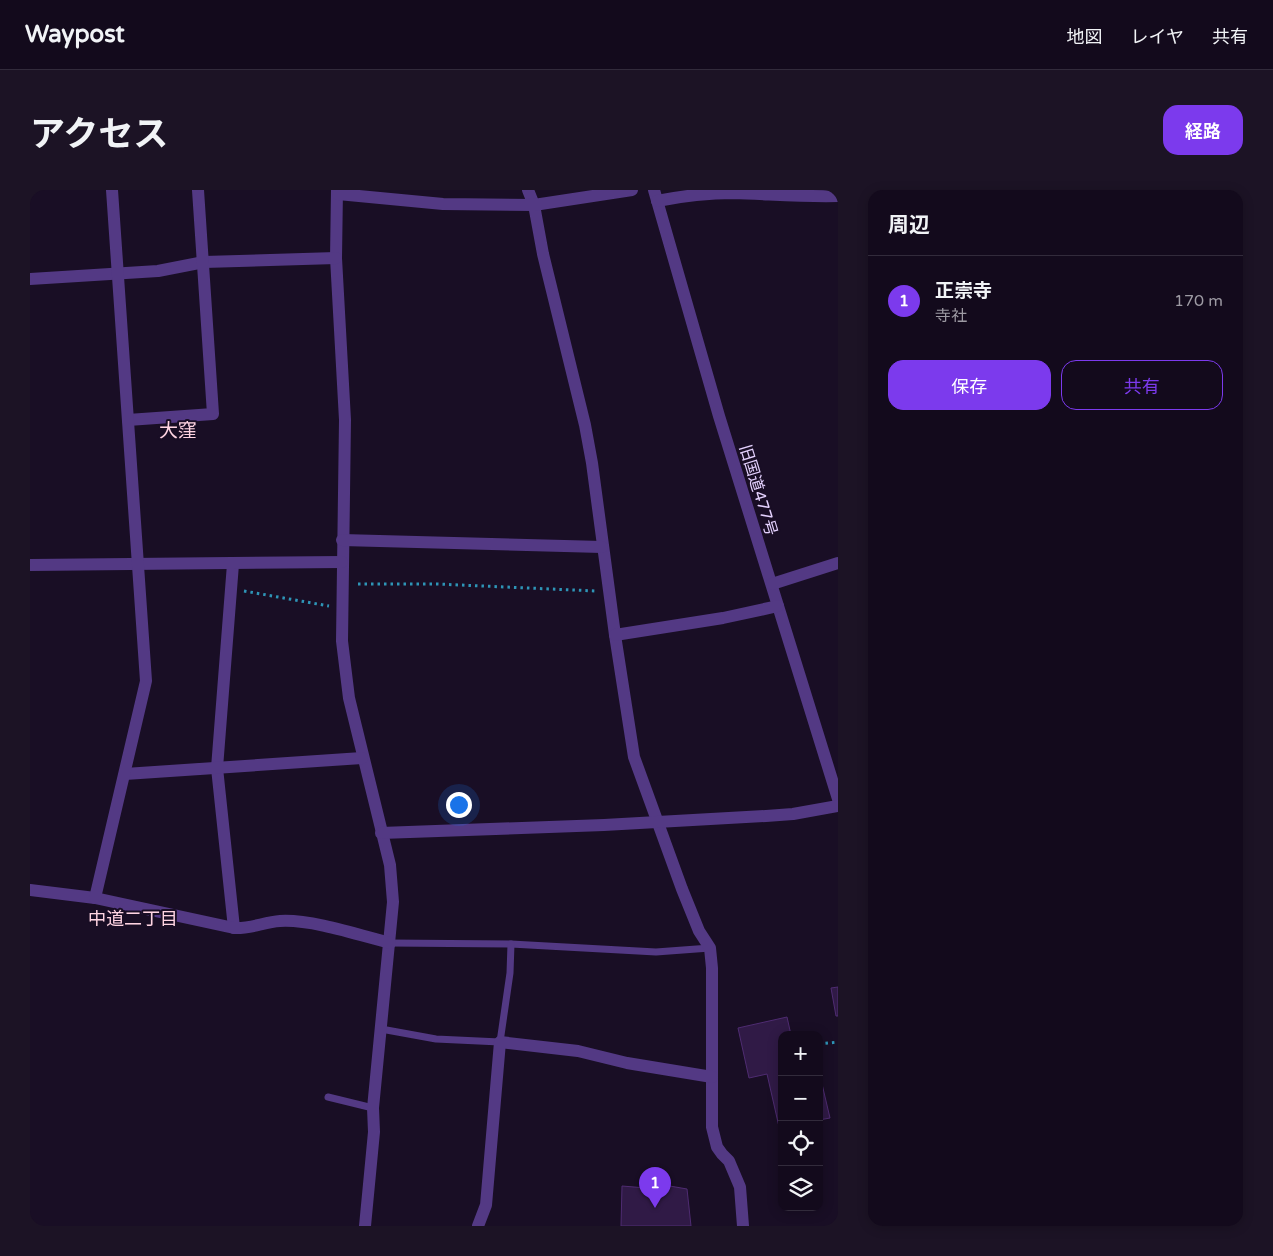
<!DOCTYPE html>
<html lang="ja">
<meta charset="utf-8">
<style>
body{margin:0;font-family:"Varela Round","Noto Sans JP",sans-serif;background:#1c1325;color:#f1f3f6}
.controls{position:absolute;right:15px;bottom:15px;display:grid;overflow:hidden;border-radius:10px;box-shadow:0 2px 12px #0003}
.controls button{width:45px;height:45px;display:grid;place-items:center;padding:0;border:0;border-bottom:1px solid #322b3b;background:#130a1c;color:#f1f3f6;font:25px sans-serif}
.you{position:absolute;left:428px;top:614px;width:18px;height:18px;margin:-12px;border:4px solid #fff;border-radius:50%;background:#1a73e8;box-shadow:0 0 0 8px #1a73e833}
.badge{display:grid;place-items:center;width:32px;height:32px;border-radius:50%;background:#7c3aed;color:#fff;font-size:16px;font-weight:700}
.pin{position:absolute;translate:-50% -41px;filter:drop-shadow(0 1px 2px #0008)}
.pin::after{content:'';position:absolute;top:26px;width:18px;height:15px;background:inherit;clip-path:polygon(0 0,100% 0,50% 100%)}
.list{margin:0;padding:0;list-style:none}
h2{display:flex;justify-content:space-between;align-items:center;height:65px;margin:0;padding:0 20px;font-size:21px}
h2 small{font-size:16px;font-weight:400;color:#9d9aa3}
.list li{display:grid;grid-template-columns:32px 1fr auto;gap:15px;align-items:center;box-sizing:border-box;height:90px;padding:0 20px;border-top:1px solid #322b3b}
.list b{display:block;font-size:19px;white-space:nowrap}
.list p{margin:0;font-size:16px;white-space:nowrap;color:#9d9aa3}
.list em{font-size:16px;font-style:normal;color:#9d9aa3}
.actions{display:flex;gap:10px;padding:15px 20px}
.actions a{flex:1;padding:11px 0;border:1px solid #7c3aed;border-radius:15px;text-align:center;font-size:18px;color:#7c3aed}
.actions .main{background:#7c3aed;color:#fff}
.icon{flex:none;width:28px;height:28px;fill:none;stroke:currentColor;stroke-width:2;stroke-linecap:round;stroke-linejoin:round}
.map{position:relative;flex:none;width:808px;height:1036px;overflow:hidden;border-radius:15px}
header{display:flex;align-items:center;gap:30px;box-sizing:border-box;height:70px;padding:0 25px;background:#130a1c;border-bottom:1px solid #322b3b}
header strong{font-size:24px}
nav{display:flex;gap:28px;margin-inline-start:auto;font-size:18px}
.intro{display:flex;align-items:center;justify-content:space-between;box-sizing:border-box;height:120px;padding:0 30px}
h1{margin:0;font-size:35px}
.button{padding:12px 22px;border-radius:15px;background:#7c3aed;color:#fff;font-size:18px;font-weight:700}
main{display:flex;gap:30px;padding:0 30px}
aside{flex:1;background:#130a1c;border-radius:15px;box-shadow:0 2px 12px #0003}
.map>svg:first-child{display:block}
.building{fill:#301a46;stroke:#4f2c72}
.lines{fill:none;stroke-linecap:round;stroke-linejoin:round}
.path{stroke:#2e95b7;stroke-width:3;stroke-dasharray:2.5 4;stroke-linecap:butt}
.lane{stroke:#533984;stroke-width:7}
.street{stroke:#533984;stroke-width:12}
.labels{text-anchor:middle;stroke-width:4;stroke-linejoin:round;paint-order:stroke}
.street-label{font-size:16px;fill:#e5d2ff;stroke:#190e25}
.neighbourhood-label{font-size:18px;fill:#ffd4e2;stroke:#190e25}
.quarter-label{font-size:19px;fill:#ffd4e2;stroke:#190e25}
</style>
<header>
<strong>Waypost</strong>
<nav><a>地図</a><a>レイヤ</a><a>共有</a></nav>
</header>
<div class="intro"><h1>アクセス</h1><a class="button">経路</a></div>
<main>
<div class="map">
<svg width="808" height="1036" viewBox="0 0 808 1036">
<rect width="100%" height="100%" fill="#190e25"/>
<g class="building">
<polygon points="808,797 808,826 806,826 801,798"/>
<polygon points="757,827 761,845 752,845 752,950 737,884 719,888 708,838"/>
<polygon points="792,894 800,928 789,930 789,895"/>
<polygon points="619,981 635,981 634,995 657,999 661,1036 591,1036 592,996 616,998"/>
</g>
<g class="lines">
<g class="path">
<polyline points="328,394 407,394 566,401"/>
<polyline points="214,401 299,416"/>
<polyline points="789,854 808,852"/>
</g>
<g class="lane">
<polyline points="360,753 481,754 626,762 680,758"/>
<polyline points="351,839 406,849 470,852 480,783 481,754"/>
<polyline points="298,907 343,918"/>
</g>
<g class="street">
<polyline points="307,0 306,68 315,230 312,451 319,508 360,675 363,712 343,918 344,942 335,1036"/>
<polyline points="498,0 504,15 513,64 555,235 562,273 585,445 604,567 652,699 669,741 680,758 682,778 682,937 687,957 692,964 699,971 710,997 713,1036"/>
<polyline points="624,0 689,226 808,609"/>
<polyline points="308,4 413,14 504,15 602,0"/>
<path d="M 627,11 C 652,6 678,3 704,3 C 739,4 773,7 808,6"/>
<polyline points="0,89 128,81 174,72 306,68"/>
<polyline points="98,230 183,224 168,0"/>
<polyline points="312,350 572,357"/>
<polyline points="203,374 187,578 204,738"/>
<polyline points="0,375 312,372"/>
<polyline points="742,394 808,373"/>
<polyline points="585,445 693,428 748,416"/>
<polyline points="95,584 332,568"/>
<polyline points="351,643 574,635 736,626 763,624 808,616"/>
<path d="M 0,700 L 65,708 L 204,738 C 221,739 234,732 250,731 C 281,729 329,745 360,753"/>
<polyline points="65,708 116,491 82,0"/>
<polyline points="448,1036 456,1015 470,852 548,861 597,873 682,887"/>
</g>
</g>
<g class="labels">
<g class="street-label">
<text transform="translate(729 300) rotate(73)" y="6">旧国道477号</text>
</g>
<g class="neighbourhood-label">
<text x="103" y="735">中道二丁目</text>
</g>
<g class="quarter-label">
<text x="148" y="247">大窪</text>
</g>
</g>
</svg>
<div class="controls">
<button>+</button>
<button>−</button>
<button><svg class="icon" aria-label="locate" viewBox="0 0 24 24"><circle cx="12" cy="12" r="6"/><path d="M12 2v4M12 18v4M2 12h4M18 12h4"/></svg></button>
<button><svg class="icon" aria-label="layers" viewBox="0 0 24 24"><path d="M12 4l9 5-9 5-9-5zM3 14l9 5 9-5"/></svg></button>
</div>
<div class="you"></div>
<div class="pin badge" style="left:625px;top:1018px">1</div>
</div>
<aside>
<h2>周辺<small></small></h2>
<ul class="list">
<li><span class="badge">1</span><div><b>正崇寺</b><p>寺社</p></div><em>170 m</em></li>
</ul>
<div class="actions"><a class="main">保存</a><a>共有</a></div>
</aside>
</main>
